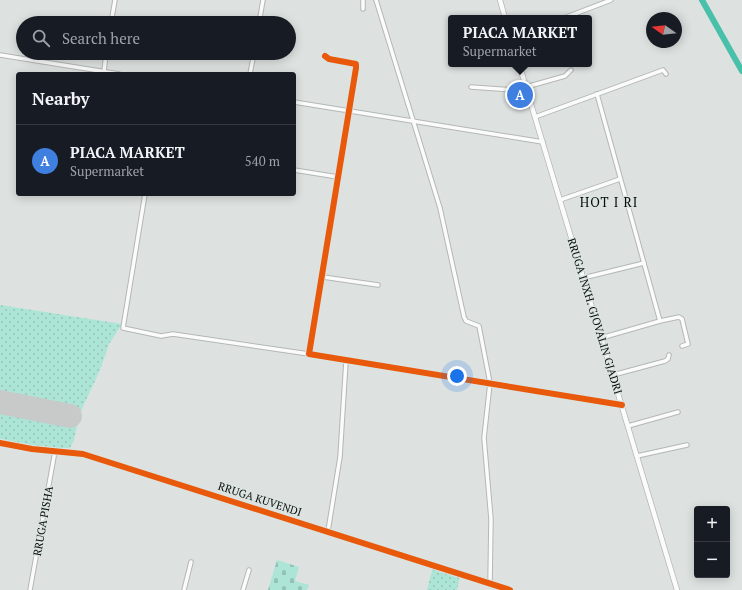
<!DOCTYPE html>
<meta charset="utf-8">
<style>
body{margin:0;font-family:"PT Serif",serif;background:#242831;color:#f1f3f6}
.controls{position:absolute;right:12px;bottom:12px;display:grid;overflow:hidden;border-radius:4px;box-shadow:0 2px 10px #0003}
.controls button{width:36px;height:36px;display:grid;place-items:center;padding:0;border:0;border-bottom:1px solid #363941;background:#171b24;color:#f1f3f6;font:20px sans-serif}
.compass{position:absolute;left:646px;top:12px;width:36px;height:36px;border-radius:50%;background:#171b24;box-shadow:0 2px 10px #0003;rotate:284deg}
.you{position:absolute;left:457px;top:376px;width:14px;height:14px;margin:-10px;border:3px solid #fff;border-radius:50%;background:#1a73e8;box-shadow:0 0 0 6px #1a73e833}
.badge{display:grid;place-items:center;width:26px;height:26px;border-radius:50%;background:#ea580c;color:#fff;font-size:13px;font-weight:700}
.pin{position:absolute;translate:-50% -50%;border:2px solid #fff;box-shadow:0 1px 4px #0006}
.popup{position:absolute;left:448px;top:15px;width:144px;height:52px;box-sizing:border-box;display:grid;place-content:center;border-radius:4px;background:#171b24;filter:drop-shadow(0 1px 3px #0005);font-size:13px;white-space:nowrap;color:#9ea1a6}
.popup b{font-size:15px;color:#f1f3f6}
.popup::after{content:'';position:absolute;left:50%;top:100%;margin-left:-8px;border:8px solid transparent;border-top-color:#171b24}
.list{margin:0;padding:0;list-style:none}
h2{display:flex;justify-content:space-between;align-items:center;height:52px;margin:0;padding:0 16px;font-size:17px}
h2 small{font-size:13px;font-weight:400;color:#9ea1a6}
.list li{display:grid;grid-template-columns:26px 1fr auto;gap:12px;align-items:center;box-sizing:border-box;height:72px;padding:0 16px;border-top:1px solid #363941}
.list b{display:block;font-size:15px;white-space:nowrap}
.list p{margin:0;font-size:13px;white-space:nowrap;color:#9ea1a6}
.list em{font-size:13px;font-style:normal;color:#9ea1a6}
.icon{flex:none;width:22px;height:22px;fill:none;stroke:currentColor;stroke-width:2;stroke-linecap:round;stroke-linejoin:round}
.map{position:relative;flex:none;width:742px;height:590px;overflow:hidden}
.search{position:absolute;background:#171b24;box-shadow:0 2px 10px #0003;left:16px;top:16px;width:280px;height:44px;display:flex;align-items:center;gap:10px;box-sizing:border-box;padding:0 14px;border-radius:22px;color:#9ea1a6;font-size:15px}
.panel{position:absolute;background:#171b24;box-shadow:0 2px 10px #0003;left:16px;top:72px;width:280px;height:124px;border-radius:4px}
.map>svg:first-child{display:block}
.green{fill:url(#green-dots)}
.cemetery{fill:url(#cemetery-stones)}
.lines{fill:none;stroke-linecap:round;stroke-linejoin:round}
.river{stroke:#48c0aa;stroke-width:6}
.runway{stroke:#c8caca;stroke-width:24}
.minor-casing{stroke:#b3b7b6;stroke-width:5.5}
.major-casing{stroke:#b3b7b6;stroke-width:6}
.minor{stroke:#fafbfa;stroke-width:3.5}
.major{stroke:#fafbfa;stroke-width:4.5}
.cycleway-casing{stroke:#dbe4e1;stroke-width:8}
.cycleway{stroke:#e8590c;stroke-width:6}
.labels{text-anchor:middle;stroke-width:3;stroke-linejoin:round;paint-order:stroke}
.street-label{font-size:11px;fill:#090c0b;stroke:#dbe4e1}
.quarter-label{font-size:13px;letter-spacing:1px;fill:#090c0b;stroke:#dbe4e1}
</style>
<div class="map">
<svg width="742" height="590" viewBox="0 0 742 590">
<defs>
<pattern id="green-dots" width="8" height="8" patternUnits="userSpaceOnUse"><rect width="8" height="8" fill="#ace5d5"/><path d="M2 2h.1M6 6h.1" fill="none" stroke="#93c3b6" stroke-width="1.8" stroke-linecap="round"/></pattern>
<pattern id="cemetery-stones" width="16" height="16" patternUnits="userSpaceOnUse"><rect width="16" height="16" fill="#ace5d5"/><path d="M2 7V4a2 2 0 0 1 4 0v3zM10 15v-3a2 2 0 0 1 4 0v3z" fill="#93c3b6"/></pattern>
</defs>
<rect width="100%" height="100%" fill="#dde2e0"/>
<g class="green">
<polygon points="0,305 122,324 109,344 100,370 79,415 74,440 70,448 41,448 0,442"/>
<polygon points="433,567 460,576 457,590 427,590"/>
</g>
<polygon class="cemetery" points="277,560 299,567 295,581 309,585 307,590 268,590"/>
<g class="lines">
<polyline class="river" points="702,0 742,71"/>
<polyline class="runway" points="0,402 70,416"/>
<defs>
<g id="minor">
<polyline points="363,0 363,9"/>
<polyline points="376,0 440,208 464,317 466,321 479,326 490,383 484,438 491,519 490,584"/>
<polyline points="564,18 611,0"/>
<polyline points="111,23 115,0"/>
<polyline points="259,23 263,0"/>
<polyline points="0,55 119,74"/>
<polyline points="325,56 329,59 356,64 356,68 309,354 622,405"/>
<polyline points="104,72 106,53"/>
<polyline points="250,74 254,53"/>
<polyline points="471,87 527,91"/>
<polyline points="526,87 565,76 571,70"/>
<polyline points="597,94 660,321 679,317 682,319 688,344 682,346"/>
<polyline points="294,102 543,142"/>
<polyline points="535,117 663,70 666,74"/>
<polyline points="294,170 338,177"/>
<polyline points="145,194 123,328 161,336 173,334 309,354"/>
<polyline points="560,200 620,179"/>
<polyline points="323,277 378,285"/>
<polyline points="583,278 644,263"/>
<polyline points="601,338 660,321"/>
<polyline points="613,375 665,361 668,359 669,355"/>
<polyline points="628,426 678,412"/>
<polyline points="0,443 32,449 83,454 510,590"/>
<polyline points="637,456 687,445"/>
<polyline points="328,531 340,457 346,361"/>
<polyline points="30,590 55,451"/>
<polyline points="184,590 191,562"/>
<polyline points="243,590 249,570"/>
</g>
<g id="major">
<polyline points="500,0 505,18"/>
<polyline points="519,64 677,590"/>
</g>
</defs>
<use href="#minor" class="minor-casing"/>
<use href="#major" class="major-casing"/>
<use href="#minor" class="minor"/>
<use href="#major" class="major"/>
<defs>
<g id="cycleway">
<polyline points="325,56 329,59 356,64 356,68 309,354 622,405"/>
<polyline points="0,443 32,449 83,454 510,590"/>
</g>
</defs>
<use href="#cycleway" class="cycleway-casing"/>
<use href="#cycleway" class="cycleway"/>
</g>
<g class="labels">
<g class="street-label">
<text transform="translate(595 316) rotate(73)" y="4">RRUGA INXH. GJOVALIN GJADRI</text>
<text transform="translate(260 499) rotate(18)" y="4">RRUGA KUVENDI</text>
<text transform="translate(43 521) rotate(-80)" y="4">RRUGA PISHA</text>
</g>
<g class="quarter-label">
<text x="609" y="207">HOT I RI</text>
</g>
</g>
</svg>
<div class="controls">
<button>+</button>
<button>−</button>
</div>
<svg class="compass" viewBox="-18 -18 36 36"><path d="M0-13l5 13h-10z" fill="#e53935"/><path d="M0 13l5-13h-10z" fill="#9ea1a6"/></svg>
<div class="you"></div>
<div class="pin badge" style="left:520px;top:95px;background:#3f7fe0">A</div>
<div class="popup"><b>PIACA MARKET</b>Supermarket</div>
<div class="search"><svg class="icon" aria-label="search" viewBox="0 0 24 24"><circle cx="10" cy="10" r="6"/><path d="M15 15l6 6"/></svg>Search here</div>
<section class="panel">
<h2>Nearby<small></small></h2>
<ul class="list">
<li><span class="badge" style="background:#3f7fe0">A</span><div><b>PIACA MARKET</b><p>Supermarket</p></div><em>540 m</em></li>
</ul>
</section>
</div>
